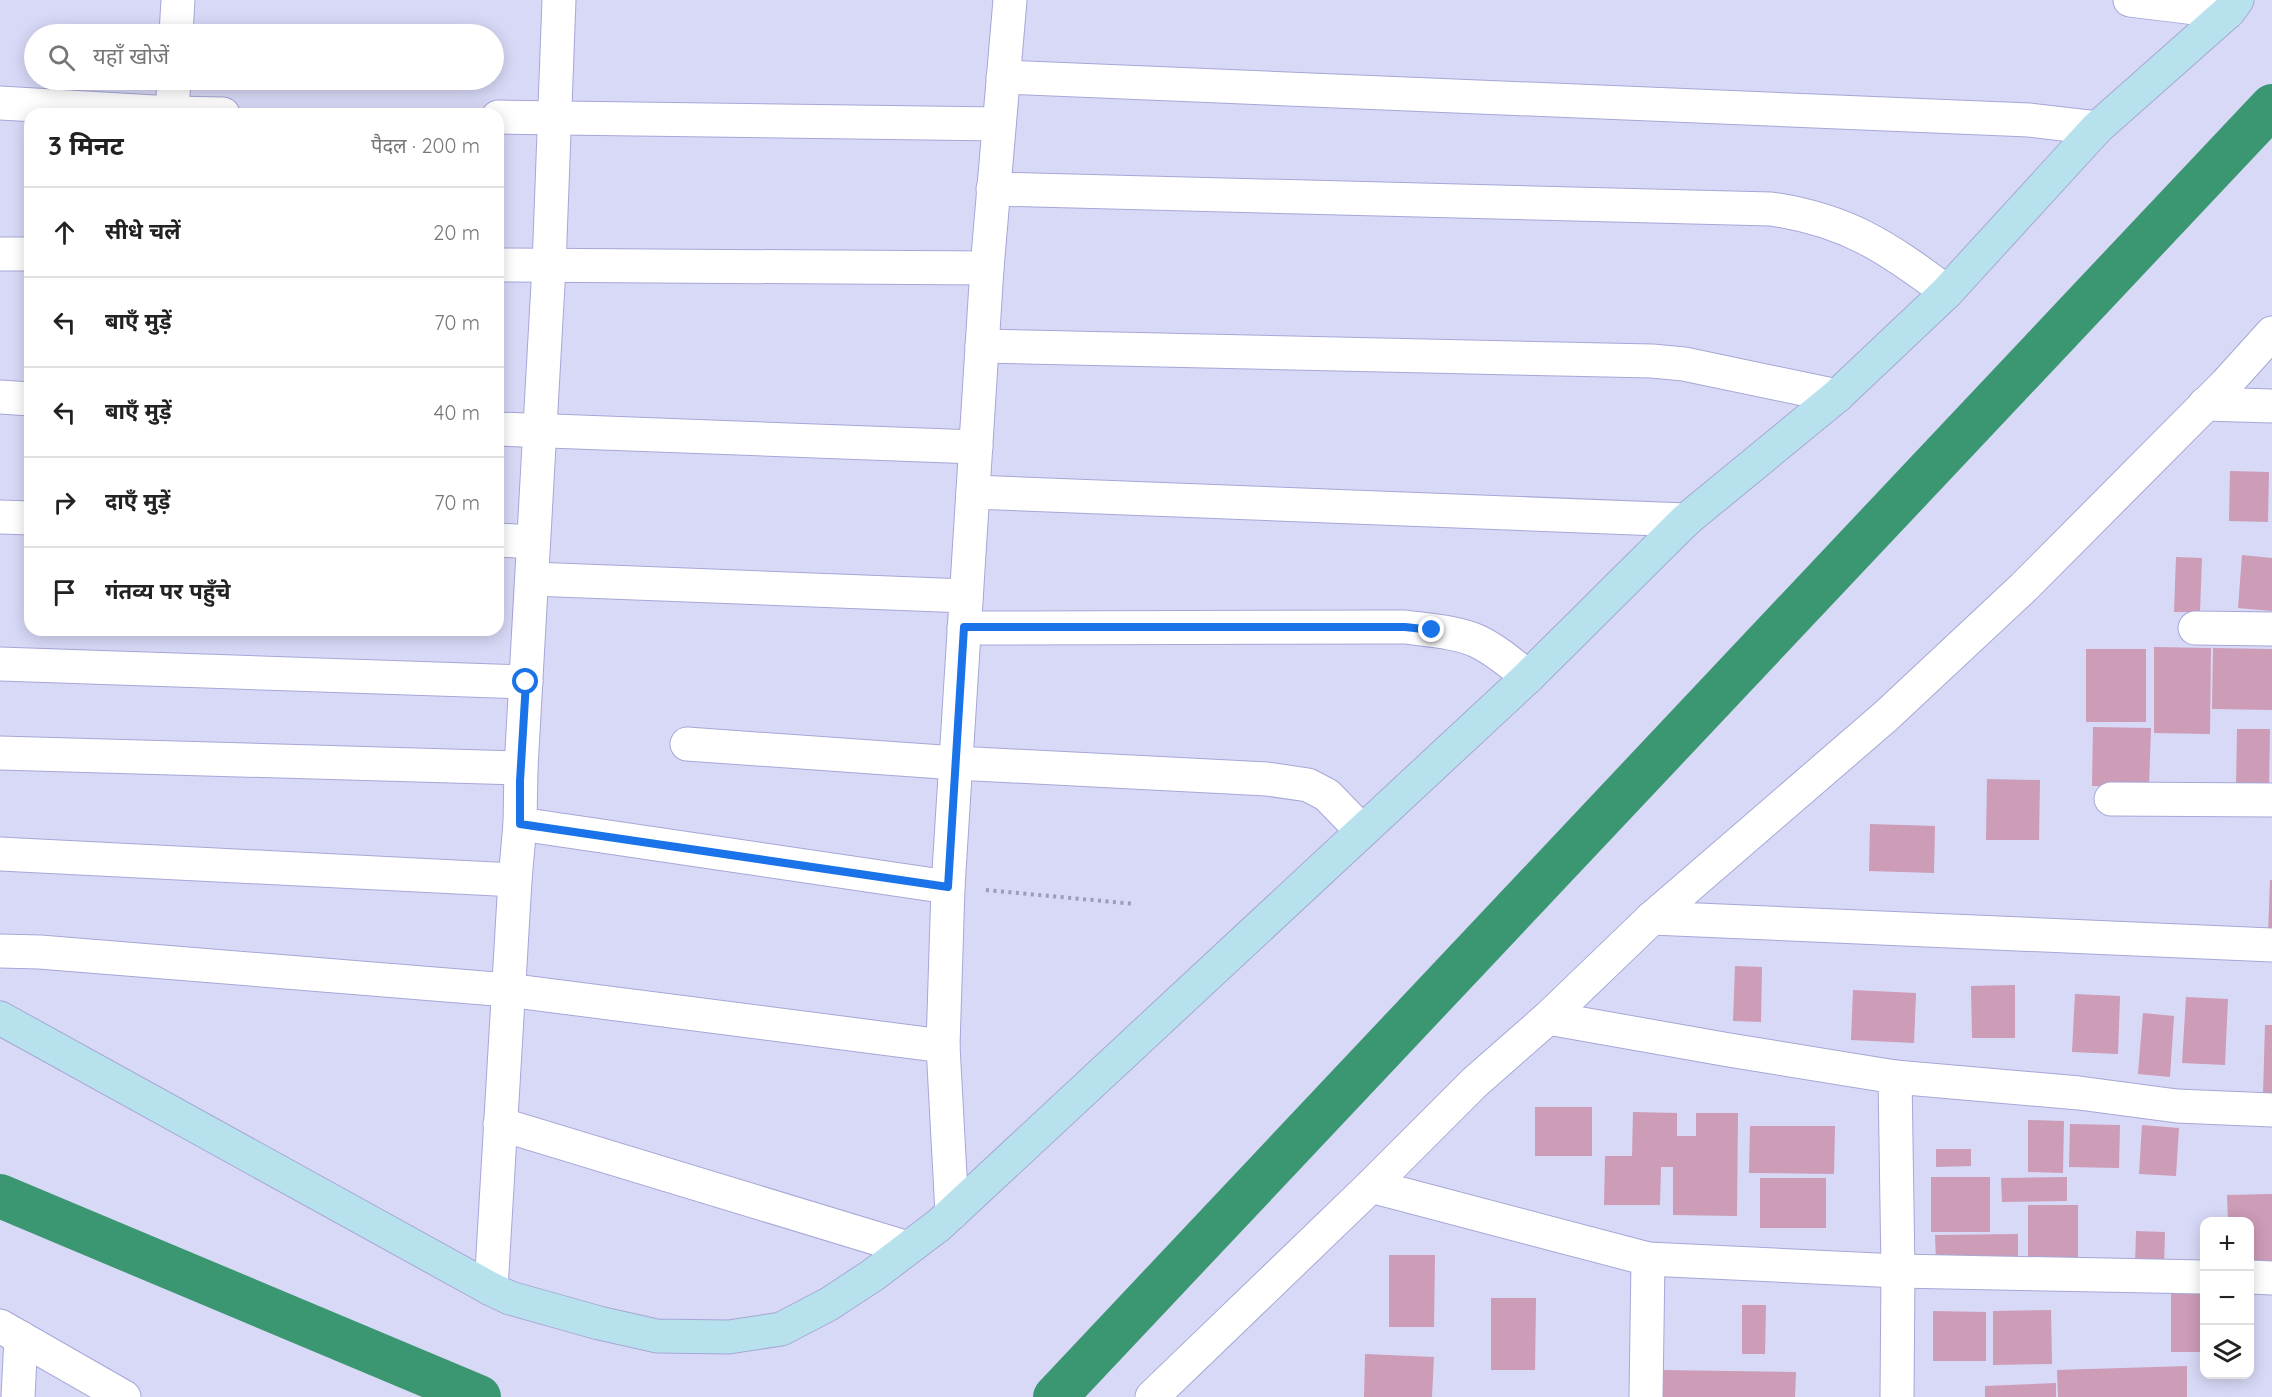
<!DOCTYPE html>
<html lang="hi">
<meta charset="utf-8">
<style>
body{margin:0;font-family:Quicksand,"Noto Sans Devanagari",sans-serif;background:#f2f2f2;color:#222}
.controls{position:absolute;right:18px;bottom:18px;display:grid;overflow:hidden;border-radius:12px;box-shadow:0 3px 15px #0003}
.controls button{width:54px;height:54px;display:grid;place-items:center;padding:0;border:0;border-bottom:2px solid #e0e0e0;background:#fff;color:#222;font:30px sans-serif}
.stop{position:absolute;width:18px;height:18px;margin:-14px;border:4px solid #1a73e8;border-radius:50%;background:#fff}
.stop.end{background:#1a73e8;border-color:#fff;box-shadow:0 2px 6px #0008}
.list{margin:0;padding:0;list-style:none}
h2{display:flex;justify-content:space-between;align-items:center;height:78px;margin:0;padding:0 24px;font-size:26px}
h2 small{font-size:20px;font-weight:400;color:#767676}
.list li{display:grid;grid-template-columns:39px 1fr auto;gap:18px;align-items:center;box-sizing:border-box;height:90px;padding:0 24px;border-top:2px solid #e0e0e0}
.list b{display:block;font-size:22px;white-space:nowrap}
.list em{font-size:20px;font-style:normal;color:#767676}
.icon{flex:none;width:33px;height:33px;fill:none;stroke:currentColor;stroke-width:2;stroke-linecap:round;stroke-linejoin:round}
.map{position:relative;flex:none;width:2272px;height:1397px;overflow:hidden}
.search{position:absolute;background:#fff;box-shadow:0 3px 15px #0003;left:24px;top:24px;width:480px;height:66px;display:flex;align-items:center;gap:15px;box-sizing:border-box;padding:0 21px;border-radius:33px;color:#767676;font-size:22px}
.panel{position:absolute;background:#fff;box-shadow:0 3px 15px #0003;left:24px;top:108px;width:480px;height:528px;border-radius:18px}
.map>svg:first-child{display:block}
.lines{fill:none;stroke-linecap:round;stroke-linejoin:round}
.canal{stroke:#3b9672;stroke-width:44}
.building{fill:#cd9cb7}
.street-casing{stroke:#a6a7d6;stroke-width:35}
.secondary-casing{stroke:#a6a7d6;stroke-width:35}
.path{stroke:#9c9cb7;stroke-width:4;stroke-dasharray:3 4.5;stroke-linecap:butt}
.street{stroke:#fff;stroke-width:33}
.secondary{stroke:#b7e2ed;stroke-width:33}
.route{stroke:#1a73e8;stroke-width:8}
</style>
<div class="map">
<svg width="2272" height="1397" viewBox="0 0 2272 1397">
<rect width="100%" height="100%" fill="#d8d9f7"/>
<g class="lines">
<g class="canal">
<polyline points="0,1196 479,1397"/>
<polyline points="1055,1397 2272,106"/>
</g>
</g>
<g class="building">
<polygon points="2230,471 2269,472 2268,522 2229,521"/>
<polygon points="2242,555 2272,558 2272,611 2238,608"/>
<polygon points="2176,557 2202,558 2200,612 2174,612"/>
<polygon points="2154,647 2211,648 2210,734 2154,733"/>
<polygon points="2213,648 2272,649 2272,710 2212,709"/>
<rect x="2086" y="649" width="60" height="73"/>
<polygon points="2093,727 2151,728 2149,787 2092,786"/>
<polygon points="2237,729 2270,729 2269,788 2236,788"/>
<polygon points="1987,779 2040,780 2039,840 1986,840"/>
<polygon points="1870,824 1935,826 1934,873 1869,871"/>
<polygon points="2270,880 2272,880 2272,934 2268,934"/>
<polygon points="1735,966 1762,967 1761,1022 1733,1021"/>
<polygon points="2015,985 2015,1038 1972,1038 1971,986"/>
<polygon points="1853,990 1916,993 1914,1043 1851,1040"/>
<polygon points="2075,994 2120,996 2118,1054 2072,1052"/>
<polygon points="2186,997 2228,999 2225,1065 2182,1063"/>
<polygon points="2143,1013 2174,1016 2170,1077 2138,1074"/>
<polygon points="2265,1025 2272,1025 2272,1094 2263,1094"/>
<rect x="1535" y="1107" width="57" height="49"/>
<polygon points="1633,1112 1677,1113 1677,1136 1696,1136 1696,1113 1738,1113 1737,1216 1673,1215 1673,1167 1661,1167 1660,1205 1604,1205 1605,1156 1632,1156"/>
<polygon points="2028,1120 2064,1121 2063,1173 2028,1172"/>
<polygon points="2070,1124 2120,1125 2119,1168 2069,1167"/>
<polygon points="2142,1125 2179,1128 2176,1176 2139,1174"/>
<polygon points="1750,1126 1835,1126 1834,1174 1749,1173"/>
<polygon points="1936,1149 1971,1149 1971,1166 1936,1167"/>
<rect x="1931" y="1177" width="59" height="55"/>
<polygon points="2067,1177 2067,1201 2002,1202 2001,1178"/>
<rect x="1760" y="1178" width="66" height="50"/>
<polygon points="2272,1194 2272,1266 2250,1266 2250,1222 2228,1222 2227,1195"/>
<rect x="2028" y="1205" width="50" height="53"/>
<polygon points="2136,1231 2165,1232 2164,1267 2135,1266"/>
<polygon points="2018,1234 2018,1262 1936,1262 1935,1235"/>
<polygon points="1389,1255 1435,1255 1434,1327 1389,1327"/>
<rect x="2171" y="1293" width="33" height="59"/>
<polygon points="1491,1298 1536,1298 1535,1370 1491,1370"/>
<polygon points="1742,1305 1766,1305 1765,1354 1742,1354"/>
<polygon points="2051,1310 2052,1364 1993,1365 1993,1311"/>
<polygon points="1933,1311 1986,1312 1986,1361 1933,1361"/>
<polygon points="1365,1354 1434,1357 1432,1397 1364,1397"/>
<polygon points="2187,1366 2187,1397 2058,1397 2057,1370"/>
<polygon points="1661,1370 1796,1372 1795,1397 1661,1397"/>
<polygon points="2056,1383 2056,1397 1985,1397 1985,1386"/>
</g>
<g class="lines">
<defs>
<g id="street">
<polyline points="2130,0 2228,12"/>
<polyline points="176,34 178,0"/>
<polyline points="1003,77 2029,120 2097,128"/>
<polyline points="0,103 172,113 223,114"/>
<polyline points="172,113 174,80"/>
<polyline points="498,117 999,124"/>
<path d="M 993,189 L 1771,209 C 1847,220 1887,247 1947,292"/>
<polyline points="0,254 30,254"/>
<polyline points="498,265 987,268"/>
<polyline points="982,346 1652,361 1684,364 1837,396"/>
<polyline points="0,397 30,399"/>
<polyline points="2205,404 2272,406"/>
<polyline points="498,429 976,447"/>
<polyline points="973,492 1686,520"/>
<polyline points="0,517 30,518"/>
<polyline points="498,540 533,542"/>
<polyline points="532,579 966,596"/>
<path d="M 964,628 L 1405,627 C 1427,630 1459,632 1479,642 C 1497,651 1512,664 1528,677"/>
<polyline points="2195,628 2272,629"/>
<polyline points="0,664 526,682"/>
<polyline points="687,744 956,763 1267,779 1308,785 1327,795 1362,831"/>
<polyline points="0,753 521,768"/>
<polyline points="2111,799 2272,800"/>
<polyline points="520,824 948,887"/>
<polyline points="0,854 515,880"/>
<polyline points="1652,918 2272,945"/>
<polyline points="0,951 40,952 508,990 943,1046"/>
<polyline points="1548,1018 1729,1050 1895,1077 2079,1093 2177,1106 2272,1110"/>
<polyline points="1895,1077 1898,1271 1897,1397"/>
<polyline points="500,1124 908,1248"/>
<polyline points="1371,1186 1648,1259 1898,1271 2204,1277"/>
<polyline points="952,1213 943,1046 948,887 987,268 1010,0"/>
<polyline points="2250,1277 2272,1278"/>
<polyline points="491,1289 515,880 520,824 521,768 549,266 559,0"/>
<polyline points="0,1326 124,1397"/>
<polyline points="18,1397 21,1338"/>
<polyline points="1152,1397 1371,1186 1474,1083 1548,1018 1652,918 1886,716 2024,587 2226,384 2272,333"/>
<polyline points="1646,1397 1648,1259"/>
</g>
<polyline id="secondary" points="0,1018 491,1289 510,1298 599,1323 657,1336 729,1337 781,1329 829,1304 873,1275 939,1225 1528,677 1686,520 1837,396 1947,292 2097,128 2228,12 2237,0"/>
</defs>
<use href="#street" class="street-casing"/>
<use href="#secondary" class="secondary-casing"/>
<polyline class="path" points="986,890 1135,904"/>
<use href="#street" class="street"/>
<use href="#secondary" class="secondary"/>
</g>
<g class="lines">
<polyline class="route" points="526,682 520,781 520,824 948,887 964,627 1405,627 1432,630"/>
</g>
</svg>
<div class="controls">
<button>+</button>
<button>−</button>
<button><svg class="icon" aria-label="layers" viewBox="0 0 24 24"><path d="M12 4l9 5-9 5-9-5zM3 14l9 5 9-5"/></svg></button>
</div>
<div class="stop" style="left:526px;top:682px"></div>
<div class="stop end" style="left:1432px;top:630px"></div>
<div class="search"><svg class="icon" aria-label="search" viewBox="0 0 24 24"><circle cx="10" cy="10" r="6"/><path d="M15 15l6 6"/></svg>यहाँ खोजें</div>
<section class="panel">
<h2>3 मिनट<small>पैदल · 200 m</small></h2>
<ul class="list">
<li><svg class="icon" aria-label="ahead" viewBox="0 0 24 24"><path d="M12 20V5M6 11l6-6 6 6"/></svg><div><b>सीधे चलें</b></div><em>20 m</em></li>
<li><svg class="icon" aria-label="left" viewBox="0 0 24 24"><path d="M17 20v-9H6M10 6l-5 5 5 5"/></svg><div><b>बाएँ मुड़ें</b></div><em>70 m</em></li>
<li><svg class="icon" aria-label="left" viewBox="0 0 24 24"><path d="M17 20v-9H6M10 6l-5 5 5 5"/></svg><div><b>बाएँ मुड़ें</b></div><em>40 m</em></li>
<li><svg class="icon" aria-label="right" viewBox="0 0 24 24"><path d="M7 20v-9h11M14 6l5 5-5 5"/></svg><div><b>दाएँ मुड़ें</b></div><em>70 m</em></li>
<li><svg class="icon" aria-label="arrive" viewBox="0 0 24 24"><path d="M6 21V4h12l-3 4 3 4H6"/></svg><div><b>गंतव्य पर पहुँचे</b></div></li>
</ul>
</section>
</div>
